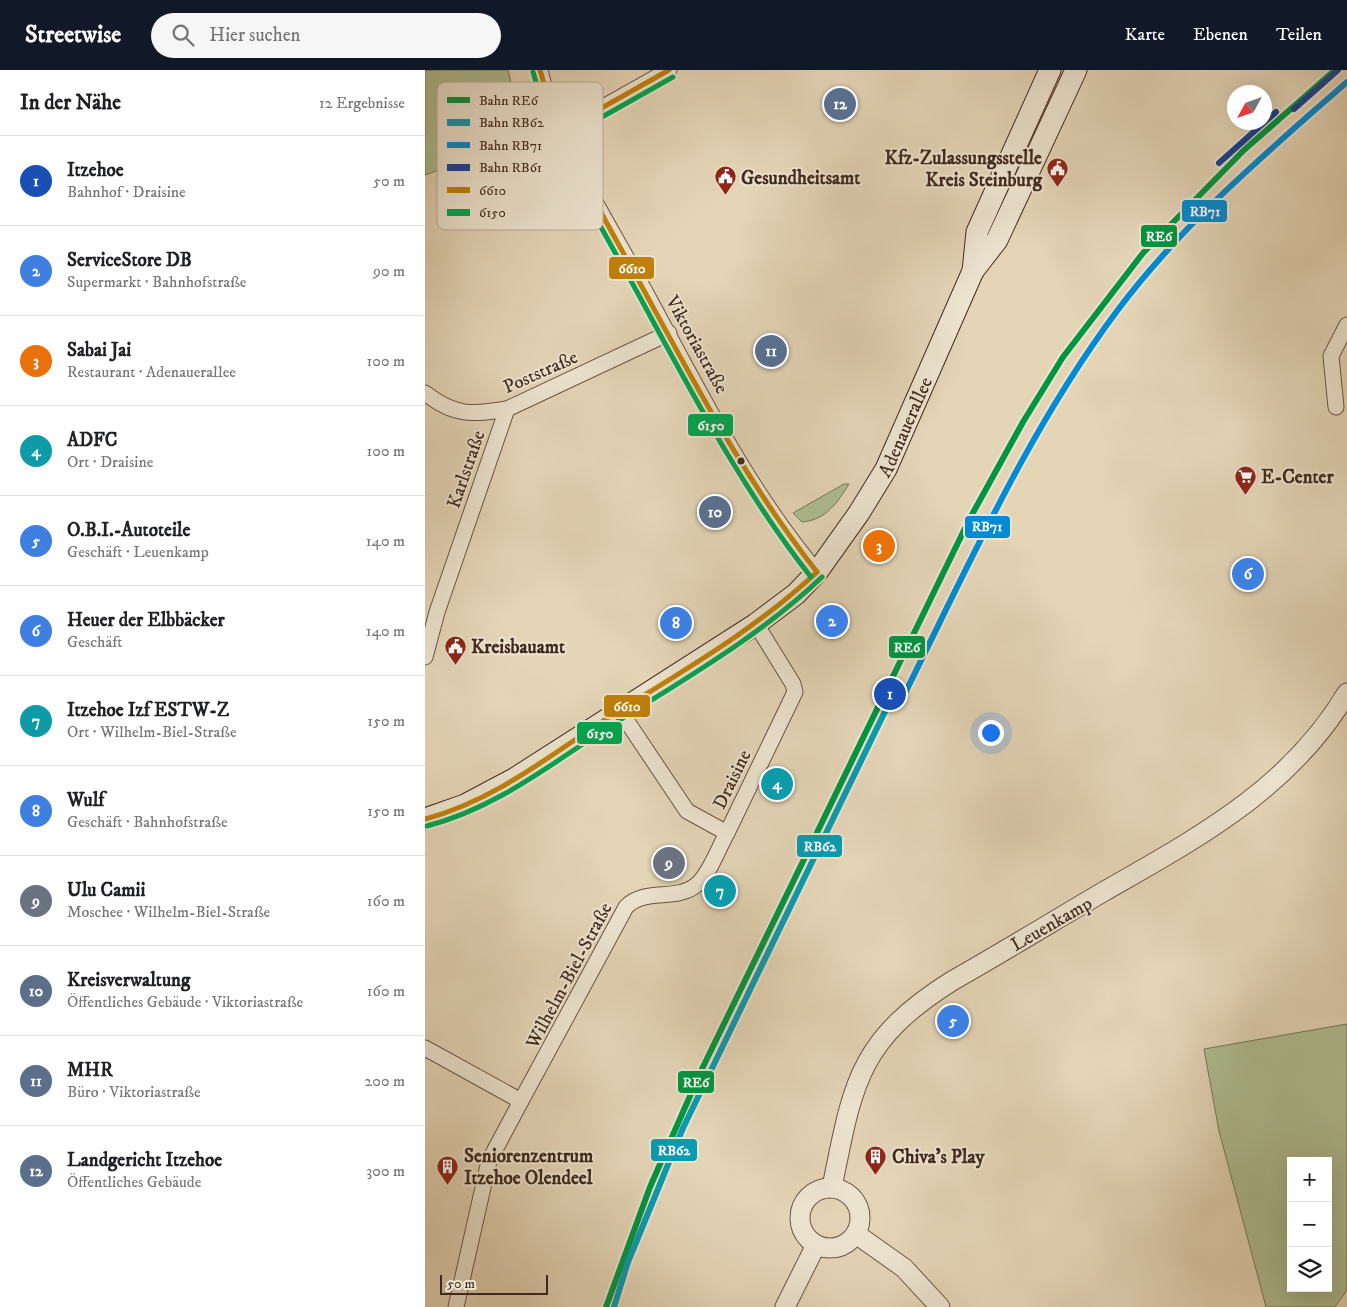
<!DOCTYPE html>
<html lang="de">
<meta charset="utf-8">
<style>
body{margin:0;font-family:"IM FELL DW Pica",serif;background:#f6f6f6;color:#202124}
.controls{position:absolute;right:15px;bottom:15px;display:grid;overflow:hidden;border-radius:0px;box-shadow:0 5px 20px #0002}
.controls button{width:45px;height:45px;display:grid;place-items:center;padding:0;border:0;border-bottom:1px solid #e0e0e0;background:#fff;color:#202124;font:25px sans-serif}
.compass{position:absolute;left:802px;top:15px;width:45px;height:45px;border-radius:50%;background:#fff;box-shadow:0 5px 20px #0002;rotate:230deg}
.scale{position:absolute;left:15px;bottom:12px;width:108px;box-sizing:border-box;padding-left:5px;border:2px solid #40291e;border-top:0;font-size:14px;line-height:18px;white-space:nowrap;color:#40291e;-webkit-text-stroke:4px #ede4d0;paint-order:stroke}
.you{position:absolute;left:565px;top:662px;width:18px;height:18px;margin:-12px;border:4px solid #fff;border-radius:50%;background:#1a73e8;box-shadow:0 0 0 8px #1a73e833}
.badge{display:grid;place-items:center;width:32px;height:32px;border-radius:50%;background:#111827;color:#fff;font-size:16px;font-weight:700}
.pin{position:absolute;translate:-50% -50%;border:2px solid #fff;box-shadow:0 1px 5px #0006}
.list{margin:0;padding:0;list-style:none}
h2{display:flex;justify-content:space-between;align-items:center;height:65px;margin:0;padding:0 20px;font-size:21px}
h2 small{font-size:16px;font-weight:400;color:#757577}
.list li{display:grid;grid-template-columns:32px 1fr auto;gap:15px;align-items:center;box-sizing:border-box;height:90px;padding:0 20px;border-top:1px solid #e0e0e0}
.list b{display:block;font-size:19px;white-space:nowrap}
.list p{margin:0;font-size:16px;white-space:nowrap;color:#757577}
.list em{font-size:16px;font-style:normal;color:#757577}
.icon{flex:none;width:28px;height:28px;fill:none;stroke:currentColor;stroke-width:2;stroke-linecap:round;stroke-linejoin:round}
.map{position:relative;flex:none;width:922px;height:1237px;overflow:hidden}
header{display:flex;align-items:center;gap:30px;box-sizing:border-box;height:70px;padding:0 25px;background:#111827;color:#fff}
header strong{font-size:24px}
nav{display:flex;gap:28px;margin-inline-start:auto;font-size:18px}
.search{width:350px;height:45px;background:#f6f6f6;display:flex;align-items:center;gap:12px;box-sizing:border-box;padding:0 18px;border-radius:28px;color:#757577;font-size:19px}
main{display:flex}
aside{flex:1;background:#fff}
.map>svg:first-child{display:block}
.green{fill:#aebe93;stroke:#777458;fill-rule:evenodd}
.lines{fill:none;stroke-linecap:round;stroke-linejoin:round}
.minor-casing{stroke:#695444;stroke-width:17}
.tertiary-casing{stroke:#695444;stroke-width:21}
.secondary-casing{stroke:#40291e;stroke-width:23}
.minor{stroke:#ede4d0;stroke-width:15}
.tertiary{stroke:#ede4d0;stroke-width:19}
.secondary{stroke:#ede4d0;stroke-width:21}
.bus-1-casing{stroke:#ede4d0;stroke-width:9}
.bus-2-casing{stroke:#ede4d0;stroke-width:9}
.bus-1{stroke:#c08009;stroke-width:5}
.bus-2{stroke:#00a651;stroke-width:5}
.rail-1-casing{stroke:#ede4d0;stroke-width:10}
.rail-2-casing{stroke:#ede4d0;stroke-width:10}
.rail-3-casing{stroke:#ede4d0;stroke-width:10}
.rail-4-casing{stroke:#ede4d0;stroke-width:10}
.rail-1{stroke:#009641;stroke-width:6}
.rail-2{stroke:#0a9bb1;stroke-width:6}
.rail-3{stroke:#008bd2;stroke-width:6}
.rail-4{stroke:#164194;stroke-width:6}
.bus-dot{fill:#40291e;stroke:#ede4d0;stroke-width:2}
.labels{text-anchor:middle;stroke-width:4;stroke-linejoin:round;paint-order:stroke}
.poi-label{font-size:19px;font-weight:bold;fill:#40291e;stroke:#ede4d0;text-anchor:start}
.street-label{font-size:19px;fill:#40291e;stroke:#ede4d0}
.key{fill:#ede4d0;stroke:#b9ac9b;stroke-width:1}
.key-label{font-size:14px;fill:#40291e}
.line-badge{stroke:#ede4d0;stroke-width:2}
.badge-label{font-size:14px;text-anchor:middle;font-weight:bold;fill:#fff}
</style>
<header>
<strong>Streetwise</strong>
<div class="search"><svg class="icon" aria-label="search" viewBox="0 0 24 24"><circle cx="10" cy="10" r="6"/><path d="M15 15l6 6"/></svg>Hier suchen</div>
<nav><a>Karte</a><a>Ebenen</a><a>Teilen</a></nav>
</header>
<main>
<aside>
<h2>In der Nähe<small>12 Ergebnisse</small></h2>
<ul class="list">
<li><span class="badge" style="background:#1a4fb4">1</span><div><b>Itzehoe</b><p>Bahnhof · Draisine</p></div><em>50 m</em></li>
<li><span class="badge" style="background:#3f7fe0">2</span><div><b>ServiceStore DB</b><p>Supermarkt · Bahnhofstraße</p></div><em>90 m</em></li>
<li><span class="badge" style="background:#e8710a">3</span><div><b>Sabai Jai</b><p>Restaurant · Adenauerallee</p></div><em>100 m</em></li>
<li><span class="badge" style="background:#0f9aa8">4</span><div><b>ADFC</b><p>Ort · Draisine</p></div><em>100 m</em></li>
<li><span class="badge" style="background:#3f7fe0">5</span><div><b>O.B.I.-Autoteile</b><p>Geschäft · Leuenkamp</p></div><em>140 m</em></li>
<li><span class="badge" style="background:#3f7fe0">6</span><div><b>Heuer der Elbbäcker</b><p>Geschäft</p></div><em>140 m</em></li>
<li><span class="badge" style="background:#0f9aa8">7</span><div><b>Itzehoe Izf ESTW-Z</b><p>Ort · Wilhelm-Biel-Straße</p></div><em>150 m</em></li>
<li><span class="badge" style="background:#3f7fe0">8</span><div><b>Wulf</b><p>Geschäft · Bahnhofstraße</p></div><em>150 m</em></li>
<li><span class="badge" style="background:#6b7280">9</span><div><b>Ulu Camii</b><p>Moschee · Wilhelm-Biel-Straße</p></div><em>160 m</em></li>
<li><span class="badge" style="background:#5c6f8a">10</span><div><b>Kreisverwaltung</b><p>Öffentliches Gebäude · Viktoriastraße</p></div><em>160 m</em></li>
<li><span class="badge" style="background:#5c6f8a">11</span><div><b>MHR</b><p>Büro · Viktoriastraße</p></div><em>200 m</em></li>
<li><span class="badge" style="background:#5c6f8a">12</span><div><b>Landgericht Itzehoe</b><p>Öffentliches Gebäude</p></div><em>300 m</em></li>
</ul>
</aside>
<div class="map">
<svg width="922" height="1237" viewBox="0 0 922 1237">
<rect width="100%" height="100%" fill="#e4d5b7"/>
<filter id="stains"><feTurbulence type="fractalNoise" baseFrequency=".004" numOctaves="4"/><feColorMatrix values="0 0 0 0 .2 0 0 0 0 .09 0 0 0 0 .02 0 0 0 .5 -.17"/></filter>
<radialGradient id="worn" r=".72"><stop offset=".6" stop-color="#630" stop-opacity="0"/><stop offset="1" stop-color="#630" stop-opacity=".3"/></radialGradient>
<g class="green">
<polygon points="0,0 83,0 92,37 104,61 33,93 0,105"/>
<path d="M 419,414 L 424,414 C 412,433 401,450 377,452 L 368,443 Z"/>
<path d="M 922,954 L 922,1220 L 910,1237 L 841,1237 L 794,1061 L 779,979 ZM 866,1091 L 903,1091 L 903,1218 L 866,1218 Z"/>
</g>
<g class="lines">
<defs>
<g id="minor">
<path d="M 115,0 C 131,74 175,138 211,205 C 267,306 317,413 392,502"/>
<polyline points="134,62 244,0"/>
<path d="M 0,323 C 29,346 47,345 82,339 L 244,263"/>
<polyline points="911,337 906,286 922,255"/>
<polyline points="0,587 12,542 82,339"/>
<polyline points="195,641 262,741 302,763 370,622 368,614 331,554"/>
<path d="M 0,978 L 96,1031 L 201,837 C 219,818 250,831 270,816 C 283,808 294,777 302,763"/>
<polyline points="31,1237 64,1091 96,1031"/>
</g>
<g id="tertiary">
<path d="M 407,1117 C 428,1014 432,971 527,911 C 578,882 627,852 678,822 C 772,768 864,720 922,623"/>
<circle cx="405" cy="1148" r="30"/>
<polyline points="431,1164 479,1198 515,1237"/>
<polyline points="360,1237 391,1175"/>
</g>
<g id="secondary">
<polyline points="548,201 552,162 625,0"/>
<path id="s1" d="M 0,749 L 40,735 L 89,709 L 331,554 L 371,524 L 392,502 L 434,443 L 461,399 L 548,201 L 572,170 L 651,0"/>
</g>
</defs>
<use href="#minor" class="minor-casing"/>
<use href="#tertiary" class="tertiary-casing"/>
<use href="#secondary" class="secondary-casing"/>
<use href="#minor" class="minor"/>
<use href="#tertiary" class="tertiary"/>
<use href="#secondary" class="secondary"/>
<defs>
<g id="bus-1">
<path d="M 115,0 C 136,78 178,145 216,215 C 270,314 322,413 392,502"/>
<polyline points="134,62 244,0"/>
<path d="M 0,749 C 68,731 123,687 181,649 C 254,603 329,561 392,502"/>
</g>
<g id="bus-2">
<path d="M 108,2 C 129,81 172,149 211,220 C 265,319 316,418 386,507"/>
<polyline points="138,69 248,7"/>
<path d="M 2,756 C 72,738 127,693 187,655 C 259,609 334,567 397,507"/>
</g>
</defs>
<use href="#bus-1" class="bus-1-casing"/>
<use href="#bus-2" class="bus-2-casing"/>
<use href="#bus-1" class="bus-1"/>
<use href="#bus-2" class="bus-2"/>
<defs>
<polyline id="rail-1" points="181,1237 225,1117 276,1001 544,450 598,352 638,287 718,183 819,80 910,0"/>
<polyline id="rail-2" points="189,1237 203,1192 258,1058 468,625"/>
<path id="rail-3" d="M 477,629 C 543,497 603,360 692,241 C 757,154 841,83 922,12"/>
<g id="rail-4">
<polyline points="869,39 913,0"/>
<polyline points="794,93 851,42"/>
</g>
</defs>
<use href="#rail-1" class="rail-1-casing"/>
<use href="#rail-2" class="rail-2-casing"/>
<use href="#rail-3" class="rail-3-casing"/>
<use href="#rail-4" class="rail-4-casing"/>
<use href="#rail-1" class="rail-1"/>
<use href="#rail-2" class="rail-2"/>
<use href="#rail-3" class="rail-3"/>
<use href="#rail-4" class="rail-4"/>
</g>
<defs>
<symbol id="civic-pin" viewBox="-11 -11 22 30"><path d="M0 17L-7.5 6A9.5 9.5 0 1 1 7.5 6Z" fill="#8f2418" stroke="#ede4d0"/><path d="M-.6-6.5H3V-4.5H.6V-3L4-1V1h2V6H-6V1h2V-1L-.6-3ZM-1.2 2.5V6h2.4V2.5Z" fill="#fff"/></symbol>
<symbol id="supermarket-pin" viewBox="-11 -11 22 30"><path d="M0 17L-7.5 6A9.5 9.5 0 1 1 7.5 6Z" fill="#8f2418" stroke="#ede4d0"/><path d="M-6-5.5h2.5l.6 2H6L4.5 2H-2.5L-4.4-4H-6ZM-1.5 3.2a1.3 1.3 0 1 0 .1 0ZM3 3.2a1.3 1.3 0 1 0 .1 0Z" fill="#fff"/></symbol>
<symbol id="building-pin" viewBox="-11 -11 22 30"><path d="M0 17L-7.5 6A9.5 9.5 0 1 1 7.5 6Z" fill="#8f2418" stroke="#ede4d0"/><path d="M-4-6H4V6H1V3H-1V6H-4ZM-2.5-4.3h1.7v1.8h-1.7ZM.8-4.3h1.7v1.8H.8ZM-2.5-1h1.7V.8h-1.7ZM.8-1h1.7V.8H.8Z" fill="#fff"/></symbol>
</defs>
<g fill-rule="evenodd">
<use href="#civic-pin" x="620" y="86" width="25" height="34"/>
<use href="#civic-pin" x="288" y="94" width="25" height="34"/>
<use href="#supermarket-pin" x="808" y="394" width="25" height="34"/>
<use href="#civic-pin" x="18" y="564" width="25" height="34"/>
<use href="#building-pin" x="438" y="1074" width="25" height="34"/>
<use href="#building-pin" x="10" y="1084" width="25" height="34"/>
</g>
<circle class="bus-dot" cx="316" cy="391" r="4.5"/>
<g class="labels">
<g class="poi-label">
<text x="617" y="94" text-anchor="end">Kfz-Zulassungsstelle<tspan x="617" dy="22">Kreis Steinburg</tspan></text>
<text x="316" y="114">Gesundheitsamt</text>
<text x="836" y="413">E-Center</text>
<text x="46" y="583">Kreisbauamt</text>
<text x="39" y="1092">Seniorenzentrum<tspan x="39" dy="22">Itzehoe Olendeel</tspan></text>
<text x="467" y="1093">Chiva's Play</text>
</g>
<g class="street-label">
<text transform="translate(273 274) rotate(61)" y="7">Viktoriastraße</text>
<text transform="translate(115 301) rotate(-24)" y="7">Poststraße</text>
<text dy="7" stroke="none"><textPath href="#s1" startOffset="636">Adenauerallee</textPath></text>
<text transform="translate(40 399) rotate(-71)" y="7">Karlstraße</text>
<text transform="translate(306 709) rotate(-64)" y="7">Draisine</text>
<text transform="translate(626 853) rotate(-30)" y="7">Leuenkamp</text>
<text transform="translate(143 905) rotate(-62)" y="7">Wilhelm-Biel-Straße</text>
</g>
</g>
<rect x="12" y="12" width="166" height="148" rx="8" class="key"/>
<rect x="22" y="27" width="23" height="6" fill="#009641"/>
<rect x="22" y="49" width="23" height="7" fill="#0a9bb1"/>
<rect x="22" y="72" width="23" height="6" fill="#008bd2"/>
<rect x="22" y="94" width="23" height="7" fill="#164194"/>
<rect x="22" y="117" width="23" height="6" fill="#c08009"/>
<rect x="22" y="139" width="23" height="7" fill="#00a651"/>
<g class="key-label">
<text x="54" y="35">Bahn RE6</text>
<text x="54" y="57">Bahn RB62</text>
<text x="54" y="80">Bahn RB71</text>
<text x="54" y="102">Bahn RB61</text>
<text x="54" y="125">6610</text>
<text x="54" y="147">6150</text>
</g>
<g class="line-badge">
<rect x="756" y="129" width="47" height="24" rx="5" fill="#008bd2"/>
<rect x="715" y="154" width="38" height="24" rx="5" fill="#009641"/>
<rect x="183" y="186" width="47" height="24" rx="5" fill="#c08009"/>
<rect x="262" y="343" width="47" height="24" rx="5" fill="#00a651"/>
<rect x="539" y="445" width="47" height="24" rx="5" fill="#008bd2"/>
<rect x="463" y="565" width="38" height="24" rx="5" fill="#009641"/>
<rect x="178" y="624" width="48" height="24" rx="5" fill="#c08009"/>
<rect x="151" y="651" width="47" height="24" rx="5" fill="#00a651"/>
<rect x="371" y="764" width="47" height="24" rx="5" fill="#0a9bb1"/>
<rect x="252" y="1000" width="38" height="24" rx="5" fill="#009641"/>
<rect x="225" y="1068" width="48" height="24" rx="5" fill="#0a9bb1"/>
</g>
<g class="badge-label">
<text x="780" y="146">RB71</text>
<text x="734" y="171">RE6</text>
<text x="207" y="203">6610</text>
<text x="286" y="360">6150</text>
<text x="562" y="461">RB71</text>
<text x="482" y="582">RE6</text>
<text x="202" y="641">6610</text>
<text x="175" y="668">6150</text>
<text x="395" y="781">RB62</text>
<text x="271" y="1017">RE6</text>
<text x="249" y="1085">RB62</text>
</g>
<rect width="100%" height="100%" filter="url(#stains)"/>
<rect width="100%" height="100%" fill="url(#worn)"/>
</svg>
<div class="controls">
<button>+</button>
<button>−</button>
<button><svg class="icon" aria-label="layers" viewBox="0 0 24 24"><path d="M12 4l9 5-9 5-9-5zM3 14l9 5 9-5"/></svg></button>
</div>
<svg class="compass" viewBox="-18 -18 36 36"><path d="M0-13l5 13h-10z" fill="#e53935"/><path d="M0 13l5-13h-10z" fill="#757577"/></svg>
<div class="scale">50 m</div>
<div class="you"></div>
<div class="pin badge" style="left:465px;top:624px;background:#1a4fb4">1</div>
<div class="pin badge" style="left:407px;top:551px;background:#3f7fe0">2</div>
<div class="pin badge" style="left:454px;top:476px;background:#e8710a">3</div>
<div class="pin badge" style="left:352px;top:714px;background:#0f9aa8">4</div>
<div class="pin badge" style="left:528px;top:951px;background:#3f7fe0">5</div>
<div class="pin badge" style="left:823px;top:504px;background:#3f7fe0">6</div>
<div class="pin badge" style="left:295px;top:821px;background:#0f9aa8">7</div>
<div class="pin badge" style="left:251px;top:553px;background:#3f7fe0">8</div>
<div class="pin badge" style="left:244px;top:793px;background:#6b7280">9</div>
<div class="pin badge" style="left:290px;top:442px;background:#5c6f8a">10</div>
<div class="pin badge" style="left:346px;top:281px;background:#5c6f8a">11</div>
<div class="pin badge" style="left:415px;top:34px;background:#5c6f8a">12</div>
</div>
</main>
